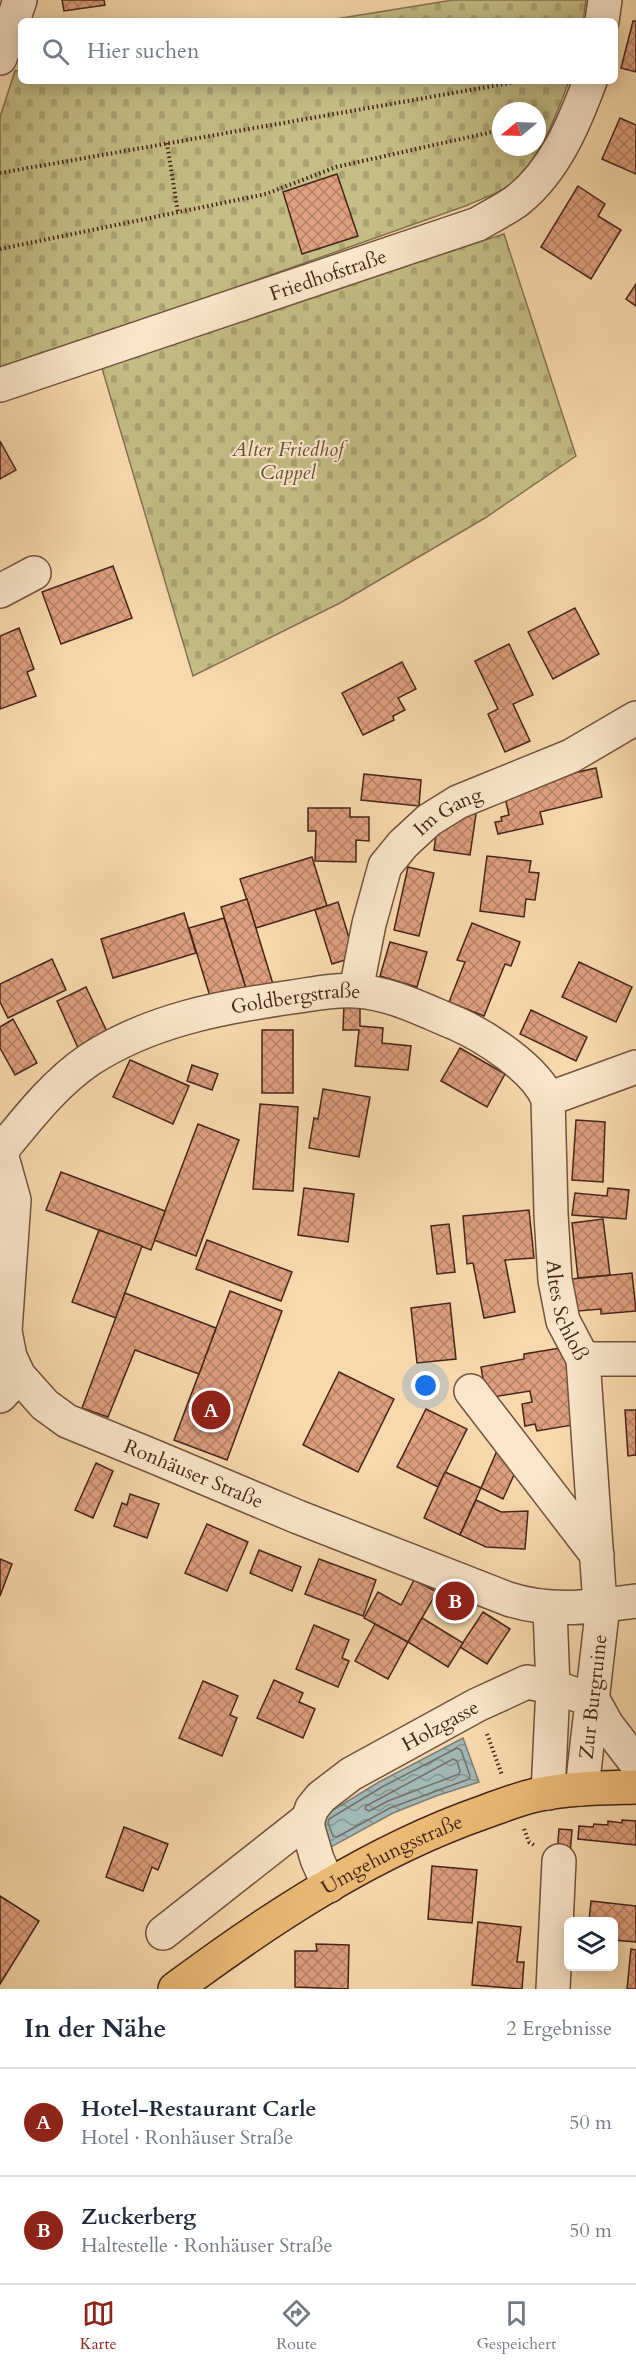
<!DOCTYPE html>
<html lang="de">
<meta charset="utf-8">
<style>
body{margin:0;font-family:Cardo,serif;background:#f6f6f7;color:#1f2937}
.controls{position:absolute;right:18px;bottom:18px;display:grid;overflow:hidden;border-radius:9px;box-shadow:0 3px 15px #0003}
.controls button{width:54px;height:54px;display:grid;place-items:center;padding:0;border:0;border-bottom:2px solid #e0e1e3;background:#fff;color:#1f2937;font:30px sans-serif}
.compass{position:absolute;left:492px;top:102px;width:54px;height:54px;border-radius:50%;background:#fff;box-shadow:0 3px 15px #0003;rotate:251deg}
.you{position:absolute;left:426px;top:1386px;width:21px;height:21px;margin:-15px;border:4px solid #fff;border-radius:50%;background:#1a73e8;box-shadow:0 0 0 9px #1a73e833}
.badge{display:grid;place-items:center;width:39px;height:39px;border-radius:50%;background:#8f2418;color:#fff;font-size:20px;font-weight:700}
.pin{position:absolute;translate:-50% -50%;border:3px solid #fff;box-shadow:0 2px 6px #0006}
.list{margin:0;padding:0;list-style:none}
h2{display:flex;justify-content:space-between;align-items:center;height:78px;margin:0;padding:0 24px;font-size:26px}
h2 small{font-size:20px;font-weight:400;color:#747a83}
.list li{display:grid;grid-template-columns:39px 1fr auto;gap:18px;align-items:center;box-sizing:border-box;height:108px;padding:0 24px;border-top:2px solid #e0e1e3}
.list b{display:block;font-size:22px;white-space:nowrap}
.list p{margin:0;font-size:20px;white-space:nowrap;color:#747a83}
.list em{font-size:20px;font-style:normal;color:#747a83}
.icon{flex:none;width:33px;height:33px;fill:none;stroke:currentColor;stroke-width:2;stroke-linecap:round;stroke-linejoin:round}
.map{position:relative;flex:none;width:636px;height:1989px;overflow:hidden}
.search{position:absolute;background:#fff;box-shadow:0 3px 15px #0003;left:18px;right:18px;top:18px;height:66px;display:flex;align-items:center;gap:15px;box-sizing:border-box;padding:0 21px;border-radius:9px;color:#747a83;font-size:22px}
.sheet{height:294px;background:#fff}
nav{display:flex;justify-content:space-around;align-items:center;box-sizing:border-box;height:84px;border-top:2px solid #e0e1e3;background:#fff;font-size:16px;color:#747a83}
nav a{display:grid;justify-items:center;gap:3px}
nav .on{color:#8f2418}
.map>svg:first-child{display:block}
.cemetery{fill:url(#cemetery-stones);stroke:#857250;stroke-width:1.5;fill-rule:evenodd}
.water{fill:url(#water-waves);stroke:#7d7e77;stroke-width:1.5}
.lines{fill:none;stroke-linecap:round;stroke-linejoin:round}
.shore{stroke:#746f68;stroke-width:1.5}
.building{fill:url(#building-cross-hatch);stroke:#46261a;stroke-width:1.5}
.minor-casing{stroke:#72533f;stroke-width:36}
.major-casing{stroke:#46261a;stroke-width:36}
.path{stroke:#46261a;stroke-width:4;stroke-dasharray:1.5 3;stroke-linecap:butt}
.minor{stroke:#fae6ca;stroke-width:33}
.major{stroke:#ecbc76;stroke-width:33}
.labels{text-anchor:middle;stroke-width:4.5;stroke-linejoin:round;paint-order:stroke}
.street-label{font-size:20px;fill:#46261a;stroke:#fae6ca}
.park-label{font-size:20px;font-style:italic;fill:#664c35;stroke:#fae6ca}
</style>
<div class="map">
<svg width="636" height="1989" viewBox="0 0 636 1989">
<defs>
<pattern id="cemetery-stones" width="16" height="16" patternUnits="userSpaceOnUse" patternTransform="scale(1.5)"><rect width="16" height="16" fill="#c4bd85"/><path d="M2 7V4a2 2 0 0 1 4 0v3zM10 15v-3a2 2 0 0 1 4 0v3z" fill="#aaa272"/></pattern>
<pattern id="water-waves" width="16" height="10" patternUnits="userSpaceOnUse" patternTransform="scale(1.5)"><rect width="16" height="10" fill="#a2b8b5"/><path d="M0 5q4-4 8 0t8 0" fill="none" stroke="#869592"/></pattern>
<pattern id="building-cross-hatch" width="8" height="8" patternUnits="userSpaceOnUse" patternTransform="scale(1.5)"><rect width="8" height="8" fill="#de9f7e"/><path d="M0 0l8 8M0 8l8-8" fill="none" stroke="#b68166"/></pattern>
</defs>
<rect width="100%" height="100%" fill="#f8d9ad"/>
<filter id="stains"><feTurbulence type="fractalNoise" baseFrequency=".00333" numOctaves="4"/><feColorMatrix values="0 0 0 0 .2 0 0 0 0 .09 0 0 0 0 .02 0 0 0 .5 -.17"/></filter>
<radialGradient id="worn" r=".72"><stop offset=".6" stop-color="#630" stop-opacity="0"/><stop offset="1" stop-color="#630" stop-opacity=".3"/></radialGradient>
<g class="cemetery">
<polygon points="453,0 586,0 583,21 323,21"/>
<path d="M 21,70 L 21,81 L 569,81 C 555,117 541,160 509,185 C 498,194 481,199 468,205 L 0,371 L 0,117 L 15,71 ZM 501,111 L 537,111 L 537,147 L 501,147 Z"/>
<polygon points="504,234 576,456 485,518 340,603 193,676 101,365"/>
</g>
<polygon class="water" points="463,1738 479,1782 436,1796 393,1813 331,1847 320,1818 379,1782"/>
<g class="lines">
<g class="shore">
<polygon points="457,1748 461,1750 470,1776 469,1779 390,1808 337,1837 333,1836 328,1823 329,1819 382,1787"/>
<polygon points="453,1759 457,1761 460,1771 459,1774 388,1801 369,1811 365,1809 366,1806"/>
</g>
</g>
<g class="building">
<polygon points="62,0 104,0 105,5 64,11"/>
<polygon points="633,21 636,21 636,72 621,68"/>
<polygon points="620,118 636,125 636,174 602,159"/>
<polygon points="337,174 358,236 302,254 283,192"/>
<polygon points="578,186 605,204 598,216 621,230 591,279 541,247"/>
<polygon points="636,284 636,306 626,299"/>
<polygon points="0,441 16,470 0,479"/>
<polygon points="113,566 132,618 61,644 42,592"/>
<polygon points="575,608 599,654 553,679 528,632"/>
<polygon points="19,628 34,669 27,672 36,696 0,709 0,636"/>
<polygon points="509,644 533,695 513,704 530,741 505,752 488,714 498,709 475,661"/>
<polygon points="402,662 416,689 398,698 405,710 393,716 394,720 363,735 342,693"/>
<polygon points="596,768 602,797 540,812 543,824 498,834 495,822 502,821 501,817 509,815 503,789"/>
<polygon points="364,774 421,780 419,806 361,800"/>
<polygon points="308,808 350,808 350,817 369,817 369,841 356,840 356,862 315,861 316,831 308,831"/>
<polygon points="452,811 476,814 470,855 434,850 437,827"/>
<polygon points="487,856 531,861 529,872 539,873 535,900 526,899 524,917 480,911"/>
<polygon points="312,857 327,906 256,928 240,879"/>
<polygon points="408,867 434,873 419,936 394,930"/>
<polygon points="247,899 273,984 247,992 221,907"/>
<polygon points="338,902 355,957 332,964 315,910"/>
<polygon points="184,913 196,953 113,978 101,939"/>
<polygon points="224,918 247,992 212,1003 189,928"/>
<polygon points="472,923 520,942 511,966 505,964 484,1016 449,1002 465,962 457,960"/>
<polygon points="390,942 427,952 417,987 380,976"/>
<polygon points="52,959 66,990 8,1018 0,1002 0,984"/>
<polygon points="579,962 632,987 616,1022 562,997"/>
<polygon points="86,987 109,1036 79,1050 57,1001"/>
<polygon points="344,1004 360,1004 360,1026 383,1028 382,1043 411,1046 408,1070 355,1066 359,1030 343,1030"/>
<polygon points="531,1010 587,1037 576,1061 520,1034"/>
<polygon points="13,1019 37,1063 15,1075 0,1048 0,1027"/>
<rect x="262" y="1030" width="31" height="63"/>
<polygon points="460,1048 505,1074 487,1107 441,1081"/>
<polygon points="130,1060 189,1086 173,1124 113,1097"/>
<polygon points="192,1065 218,1074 212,1090 187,1081"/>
<polygon points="323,1089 370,1097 359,1157 309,1148 314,1118 318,1119"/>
<polygon points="260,1104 298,1107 293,1191 253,1189"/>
<polygon points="576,1120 605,1122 603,1182 572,1180"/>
<polygon points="198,1124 239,1140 196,1256 154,1240"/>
<polygon points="61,1172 165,1211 151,1250 46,1210"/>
<polygon points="304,1188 354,1194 348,1242 298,1235"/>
<polygon points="608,1188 629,1190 626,1219 572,1215 575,1193 607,1196"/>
<polygon points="529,1210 534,1258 505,1260 515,1312 484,1318 473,1263 467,1264 463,1216"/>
<polygon points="603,1219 610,1275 578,1278 572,1223"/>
<polygon points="449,1224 455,1272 437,1274 431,1226"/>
<polygon points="99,1230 142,1246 116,1318 72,1302"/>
<polygon points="207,1240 292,1272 281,1301 196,1269"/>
<polygon points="632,1273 636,1311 601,1314 601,1309 566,1312 562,1280"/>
<polygon points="230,1291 282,1311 227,1460 174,1440"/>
<polygon points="125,1293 216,1328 199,1374 135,1350 108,1417 82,1408"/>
<polygon points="450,1303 456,1359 417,1363 411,1308"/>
<polygon points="566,1347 579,1424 537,1431 535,1424 525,1426 522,1404 532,1402 530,1391 486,1398 481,1367 524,1359 524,1354"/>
<polygon points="339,1372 394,1399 358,1472 303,1445"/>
<polygon points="426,1409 467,1429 438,1487 397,1467"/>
<polygon points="625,1410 636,1410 636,1455 628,1456"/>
<polygon points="496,1453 519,1464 503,1499 481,1488"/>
<polygon points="96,1463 113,1471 93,1518 75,1510"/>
<polygon points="445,1472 481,1488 460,1535 424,1518"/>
<polygon points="130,1494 159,1504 147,1538 114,1526 122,1503 127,1505"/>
<polygon points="476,1500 501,1512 528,1511 525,1549 486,1547 460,1535"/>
<polygon points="207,1524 248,1542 227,1591 185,1573"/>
<polygon points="259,1550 301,1567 292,1591 250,1573"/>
<polygon points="0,1559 12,1564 0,1596"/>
<polygon points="319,1559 376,1580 363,1616 305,1594"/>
<polygon points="414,1580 437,1592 408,1642 364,1618 378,1592 401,1605"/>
<polygon points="483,1612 510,1629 487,1664 460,1647"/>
<polygon points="422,1618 463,1643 448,1667 408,1642"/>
<polygon points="375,1624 408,1642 388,1679 355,1661"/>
<polygon points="314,1625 349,1640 342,1658 349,1661 338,1687 296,1669"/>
<polygon points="274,1680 303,1693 299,1702 315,1709 303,1738 257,1718"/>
<polygon points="203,1681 238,1696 230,1715 237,1718 222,1756 179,1738"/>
<polygon points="622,1820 636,1821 636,1845 578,1839 579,1826 593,1827 594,1824 608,1825 608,1821 622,1823"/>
<polygon points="124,1827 168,1844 158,1870 152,1867 143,1891 106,1877"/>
<polygon points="559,1829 572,1830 570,1854 557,1853"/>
<polygon points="432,1866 477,1870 472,1923 428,1919"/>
<polygon points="0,1896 39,1921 0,1984"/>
<polygon points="591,1901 636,1906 636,1942 614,1940 614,1922 589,1922"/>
<polygon points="478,1922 521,1927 517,1962 524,1962 522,1989 472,1985"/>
<polygon points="316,1944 349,1945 348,1989 295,1987 295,1951 317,1951"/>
<polygon points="631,1949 636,1950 636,1989 627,1989"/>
</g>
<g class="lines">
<defs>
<g id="minor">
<polyline points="602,21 605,0"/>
<polyline points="0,58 20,0"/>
<path id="s1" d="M 0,385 L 478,224 C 491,216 506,209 518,200 C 555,170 574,124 590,81"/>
<polyline points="0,591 34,573"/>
<path id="s2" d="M 356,990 L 369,924 L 385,866 L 403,844 L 429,820 L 458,802 L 571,756 L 636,718"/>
<polyline points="548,1099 636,1067"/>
<path id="s3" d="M 0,1150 L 14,1200 L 5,1331 L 10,1357 L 19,1376 L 45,1405 L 67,1421 L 155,1457 L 298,1517 L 508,1599 C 552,1613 590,1607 636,1601"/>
<path id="s4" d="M 1,1151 C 28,1118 54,1084 89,1060 C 150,1020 222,1007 292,997 C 313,994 335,989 356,991 C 391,993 423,1010 455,1023 C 485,1036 536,1069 548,1099 L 551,1214 L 555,1280 L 563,1321 L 583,1359 L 600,1605"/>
<polyline points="583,1359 636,1359"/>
<polyline points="471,1391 597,1555"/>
<polyline points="0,1396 19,1376"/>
<path id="s5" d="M 582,1789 L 603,1605"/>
<polyline points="548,1793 553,1687 550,1609"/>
<path id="s6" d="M 329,1886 L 317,1859 L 308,1828 L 308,1819 L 312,1808 L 321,1797 L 351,1774 L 477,1705 L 527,1682 L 553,1687 L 593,1700 L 607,1725 L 636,1763"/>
<polyline points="163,1933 308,1819"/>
<polyline points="553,1989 559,1861"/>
</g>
<g id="major">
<path id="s7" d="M 175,1989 C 269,1919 372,1851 484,1812 C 501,1806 518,1799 536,1795 C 569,1788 602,1788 636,1787"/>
</g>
</defs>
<use href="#minor" class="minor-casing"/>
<use href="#major" class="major-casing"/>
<g class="path">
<polyline points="167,143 178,213"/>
<polyline points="0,173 521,81"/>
<polyline points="0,249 266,194 336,167 501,130"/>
<polyline points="487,1734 502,1775"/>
<polyline points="524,1829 529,1842 534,1845"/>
</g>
<use href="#minor" class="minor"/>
<use href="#major" class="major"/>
</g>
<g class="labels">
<g class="street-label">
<text dy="7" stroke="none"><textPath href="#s1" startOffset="346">Friedhofstraße</textPath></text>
<text dy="7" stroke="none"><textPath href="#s2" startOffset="212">Im Gang</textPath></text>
<text dy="7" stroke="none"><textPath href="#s4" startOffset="345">Goldbergstraße</textPath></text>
<text dy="7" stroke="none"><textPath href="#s4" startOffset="846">Altes Schloß</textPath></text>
<text dy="7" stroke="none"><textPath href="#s3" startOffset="434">Ronhäuser Straße</textPath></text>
<text dy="7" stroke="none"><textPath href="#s5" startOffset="93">Zur Burgruine</textPath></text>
<text dy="7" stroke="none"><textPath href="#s6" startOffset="236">Holzgasse</textPath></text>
<text dy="7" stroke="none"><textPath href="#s7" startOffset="256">Umgehungsstraße</textPath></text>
</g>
<g class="park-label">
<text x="288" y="456">Alter Friedhof<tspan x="288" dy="23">Cappel</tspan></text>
</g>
</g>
<rect width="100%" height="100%" filter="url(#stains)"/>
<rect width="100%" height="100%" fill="url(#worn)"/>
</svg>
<div class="controls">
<button><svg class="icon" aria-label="layers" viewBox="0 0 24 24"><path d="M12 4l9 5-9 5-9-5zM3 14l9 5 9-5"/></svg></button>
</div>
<svg class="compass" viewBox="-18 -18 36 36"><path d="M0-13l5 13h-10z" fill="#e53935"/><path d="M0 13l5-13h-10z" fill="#747a83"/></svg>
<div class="you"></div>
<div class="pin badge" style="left:211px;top:1410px">A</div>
<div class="pin badge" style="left:455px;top:1601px">B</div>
<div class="search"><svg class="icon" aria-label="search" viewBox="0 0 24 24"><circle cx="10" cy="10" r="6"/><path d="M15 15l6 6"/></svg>Hier suchen</div>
</div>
<section class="sheet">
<h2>In der Nähe<small>2 Ergebnisse</small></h2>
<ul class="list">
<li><span class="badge">A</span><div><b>Hotel-Restaurant Carle</b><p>Hotel · Ronhäuser Straße</p></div><em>50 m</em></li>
<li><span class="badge">B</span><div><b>Zuckerberg</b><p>Haltestelle · Ronhäuser Straße</p></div><em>50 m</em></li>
</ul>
</section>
<nav>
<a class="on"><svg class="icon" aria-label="map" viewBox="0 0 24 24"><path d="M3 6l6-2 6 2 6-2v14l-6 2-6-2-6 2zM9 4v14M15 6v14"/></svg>Karte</a>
<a><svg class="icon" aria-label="directions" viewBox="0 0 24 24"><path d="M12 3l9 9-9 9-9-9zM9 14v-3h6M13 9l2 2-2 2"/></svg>Route</a>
<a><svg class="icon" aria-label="saved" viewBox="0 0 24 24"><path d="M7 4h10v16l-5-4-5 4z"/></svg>Gespeichert</a>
</nav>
